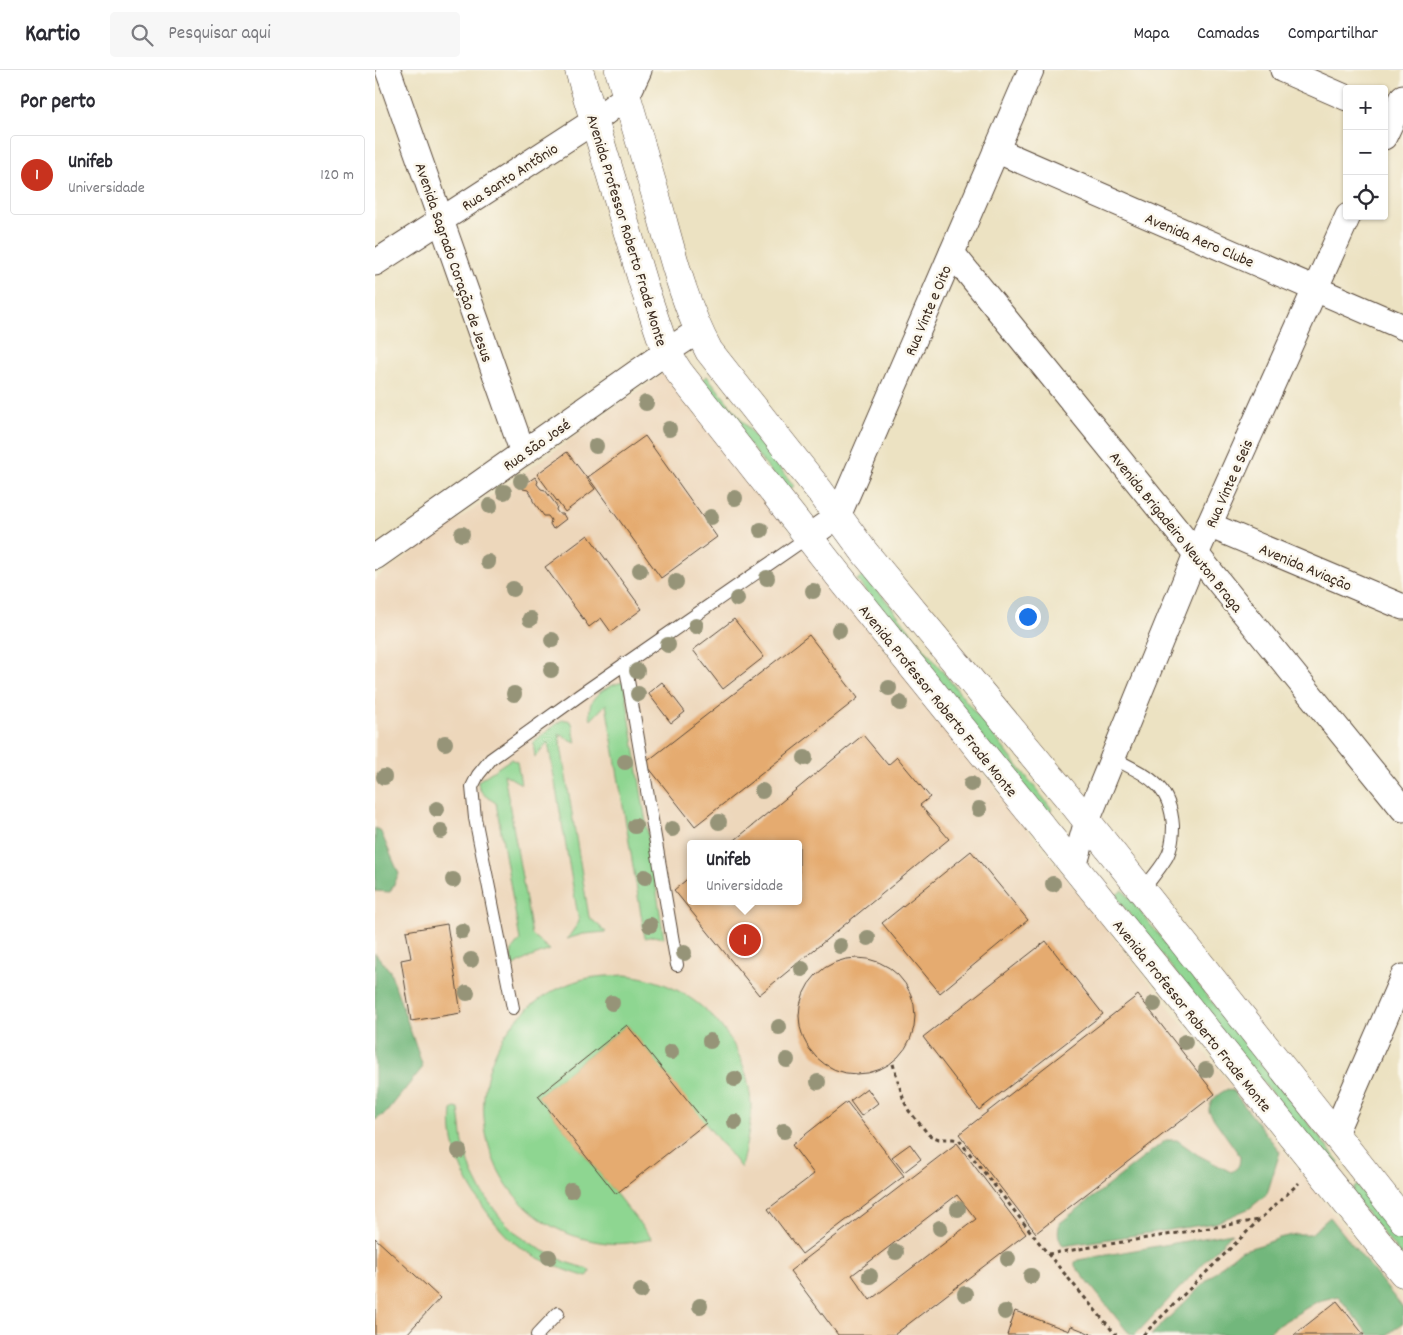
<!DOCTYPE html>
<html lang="pt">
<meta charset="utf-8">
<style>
body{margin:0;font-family:Dekko,sans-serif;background:#f7f7f7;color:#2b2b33}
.controls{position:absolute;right:15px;top:15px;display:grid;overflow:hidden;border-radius:5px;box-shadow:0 1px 4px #0004}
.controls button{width:45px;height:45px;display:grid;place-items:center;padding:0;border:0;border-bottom:1px solid #e1e1e2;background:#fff;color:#2b2b33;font:25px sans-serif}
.you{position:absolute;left:652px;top:546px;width:18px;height:18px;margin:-12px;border:4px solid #fff;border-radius:50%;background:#1a73e8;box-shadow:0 0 0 8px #1a73e833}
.badge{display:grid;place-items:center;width:32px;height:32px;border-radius:50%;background:#c8321e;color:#fff;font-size:16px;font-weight:700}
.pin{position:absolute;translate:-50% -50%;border:2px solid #fff;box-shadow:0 1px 5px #0006}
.popup{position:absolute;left:312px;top:770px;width:115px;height:65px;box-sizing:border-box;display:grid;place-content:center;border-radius:5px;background:#fff;filter:drop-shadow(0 1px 4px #0005);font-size:16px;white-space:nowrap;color:#7c7c81}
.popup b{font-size:19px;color:#2b2b33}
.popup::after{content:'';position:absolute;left:50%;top:100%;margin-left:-10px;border:10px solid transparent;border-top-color:#fff}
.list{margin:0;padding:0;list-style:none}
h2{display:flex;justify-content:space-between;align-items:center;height:65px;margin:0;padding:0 20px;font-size:21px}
h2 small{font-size:16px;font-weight:400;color:#7c7c81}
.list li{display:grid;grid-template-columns:32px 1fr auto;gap:15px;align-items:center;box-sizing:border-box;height:80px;margin:0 10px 10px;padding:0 10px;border:1px solid #e1e1e2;border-radius:5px}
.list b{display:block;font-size:19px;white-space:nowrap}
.list p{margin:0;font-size:16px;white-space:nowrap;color:#7c7c81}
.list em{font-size:16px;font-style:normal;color:#7c7c81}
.icon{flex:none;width:28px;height:28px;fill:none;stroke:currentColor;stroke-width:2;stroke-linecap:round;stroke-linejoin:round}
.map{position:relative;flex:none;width:1028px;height:1265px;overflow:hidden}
header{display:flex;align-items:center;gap:30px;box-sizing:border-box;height:70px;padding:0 25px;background:#fff;border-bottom:1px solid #e1e1e2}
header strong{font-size:24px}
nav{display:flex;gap:28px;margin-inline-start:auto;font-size:18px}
.search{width:350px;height:45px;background:#f7f7f7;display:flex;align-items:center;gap:12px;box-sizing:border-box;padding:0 18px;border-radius:5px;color:#7c7c81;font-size:19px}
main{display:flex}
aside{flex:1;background:#fff}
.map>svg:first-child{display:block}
.built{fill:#edd7bb;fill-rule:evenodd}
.green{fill:#8ed691;stroke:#648058}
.forest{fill:#72b77b;stroke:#56704c}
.building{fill:#e5ab70;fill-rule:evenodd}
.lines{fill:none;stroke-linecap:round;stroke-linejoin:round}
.service-casing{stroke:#564637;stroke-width:14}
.minor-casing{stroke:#564637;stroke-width:27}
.secondary-casing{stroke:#564637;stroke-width:29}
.path{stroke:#564637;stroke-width:3;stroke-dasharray:4 4;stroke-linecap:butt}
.service{stroke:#fff;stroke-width:12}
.minor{stroke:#fff;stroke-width:25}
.secondary{stroke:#fff;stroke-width:28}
.tree{fill:#969478}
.labels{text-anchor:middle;stroke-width:5;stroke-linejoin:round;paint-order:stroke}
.street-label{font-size:16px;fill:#3b2a1e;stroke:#fbf7ec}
</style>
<header>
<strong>Kartio</strong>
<div class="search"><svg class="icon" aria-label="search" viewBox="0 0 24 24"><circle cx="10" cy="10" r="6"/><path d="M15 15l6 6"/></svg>Pesquisar aqui</div>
<nav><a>Mapa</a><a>Camadas</a><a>Compartilhar</a></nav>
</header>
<main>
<aside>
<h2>Por perto<small></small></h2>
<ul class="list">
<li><span class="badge">1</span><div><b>Unifeb</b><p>Universidade</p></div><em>120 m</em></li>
</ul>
</aside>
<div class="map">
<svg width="1028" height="1265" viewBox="0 0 1028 1265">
<rect width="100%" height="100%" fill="#fbf7ec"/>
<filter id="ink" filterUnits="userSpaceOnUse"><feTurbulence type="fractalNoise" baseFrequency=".02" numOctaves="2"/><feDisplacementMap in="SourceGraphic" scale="10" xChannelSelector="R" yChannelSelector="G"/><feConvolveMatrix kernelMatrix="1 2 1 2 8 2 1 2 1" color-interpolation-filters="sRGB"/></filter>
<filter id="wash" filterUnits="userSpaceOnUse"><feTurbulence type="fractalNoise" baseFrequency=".0096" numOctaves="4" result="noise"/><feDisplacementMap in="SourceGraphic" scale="20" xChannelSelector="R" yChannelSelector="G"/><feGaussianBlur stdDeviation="1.12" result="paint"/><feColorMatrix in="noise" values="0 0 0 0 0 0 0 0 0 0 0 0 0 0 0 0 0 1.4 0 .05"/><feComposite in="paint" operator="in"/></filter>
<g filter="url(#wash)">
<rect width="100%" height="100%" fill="#ece2c2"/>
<path class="built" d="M 289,303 L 1028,1231 L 1028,1265 L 0,1265 L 0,509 ZM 316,774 L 424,774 L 424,831 L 316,831 Z"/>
<g class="green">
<polygon points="332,306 419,416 412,422 324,312"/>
<polygon points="490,504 677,739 669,745 482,510"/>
<path d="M 249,612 L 289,868 L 279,866 L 270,868 L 231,634 L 216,650 C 215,647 214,642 215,638 C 216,624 236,614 249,612 Z"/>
<polygon points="187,650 193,650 197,653 201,673 184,664 214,847 231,862 208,864 192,869 204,852 173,672 160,687 158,672"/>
<path d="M 136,689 L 142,692 L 146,714 L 129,704 L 157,865 L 175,880 L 151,889 L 138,897 C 135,883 135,881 145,870 L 121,733 C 112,727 103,723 103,711 Z"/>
<polygon points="748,820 964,1092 956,1098 740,826"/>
<path d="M 250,905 C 258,906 266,907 273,909 C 331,924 375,977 376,1038 C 376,1058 370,1078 366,1098 L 252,955 L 163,1026 L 277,1169 C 262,1172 247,1175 232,1173 C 84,1157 62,955 205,910 C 219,906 235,906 250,905 Z"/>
<path d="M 80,1038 L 84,1039 L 88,1074 L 97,1102 L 108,1124 L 125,1147 L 143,1165 L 165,1179 L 193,1193 L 213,1199 L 215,1202 L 212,1207 C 188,1200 157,1188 137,1171 C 128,1163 119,1152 112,1142 C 90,1113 73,1078 77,1040 Z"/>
<polygon points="982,1115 1028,1173 1028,1188 975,1122"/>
</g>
<g class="forest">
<polygon points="0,758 5,760 24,804 15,822 0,821"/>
<polygon points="0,883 15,901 48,997 11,1043 0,1050"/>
<path d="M 853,1019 L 858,1021 L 905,1082 L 892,1124 L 875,1138 L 840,1153 L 688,1176 C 683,1168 682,1162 685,1153 L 791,1070 L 802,1070 L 823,1085 L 856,1102 C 864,1098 865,1094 865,1086 L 834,1042 C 833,1031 844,1023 853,1019 Z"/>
<polygon points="955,1147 1028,1238 1028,1253 1012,1265 994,1265 963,1226 943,1231 900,1257 891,1265 776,1265 850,1193 865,1181 889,1174 904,1168 921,1164 936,1164"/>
<polygon points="857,1163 760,1265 756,1264 752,1261 700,1196 700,1192 703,1190"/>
</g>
<g id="blocks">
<g class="building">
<polygon points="270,366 342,467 286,508 213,407"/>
<polygon points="192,382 220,419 190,442 162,404"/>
<polygon points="160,407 163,411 162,414 166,419 170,420 182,436 181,440 184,444 188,444 191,449 178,459 175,454 176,450 173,446 169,446 158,431 157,426 153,420 148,419 147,416"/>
<polygon points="213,465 267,539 236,562 226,548 214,557 170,497"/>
<polygon points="359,549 389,587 348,619 318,580"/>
<polygon points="434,565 483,628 320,756 270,693"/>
<polygon points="287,612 310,642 296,653 273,623"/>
<polygon points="488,665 513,695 522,687 555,727 545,735 574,769 384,925 299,820 316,806 316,831 424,831 424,774 355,774"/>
<polygon points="596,781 653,850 565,923 507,853"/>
<polygon points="72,854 86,943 36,951 26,890 36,888 31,861"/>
<polygon points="671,871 728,944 604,1040 548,967"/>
<circle cx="482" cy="946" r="58"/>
<polygon points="763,925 840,1024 661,1163 584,1064"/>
<polygon points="252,955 331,1053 241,1124 163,1026"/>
<polygon points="492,1018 503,1033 486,1046 475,1031"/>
<polygon points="472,1032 529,1106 427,1184 393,1139 439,1104 417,1075"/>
<path d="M 582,1073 L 651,1164 L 519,1265 L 463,1265 L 415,1201 ZM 582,1125 L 601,1149 L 495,1230 L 477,1205 Z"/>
<polygon points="535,1074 546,1089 529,1102 517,1087"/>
<polygon points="0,1168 65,1228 31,1265 0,1265"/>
<polygon points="962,1231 989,1265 919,1265"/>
<polygon points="640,1241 694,1261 696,1256 719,1265 632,1265"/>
</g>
</g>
</g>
<g filter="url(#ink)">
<use href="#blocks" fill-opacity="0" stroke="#564637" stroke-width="1"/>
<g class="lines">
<defs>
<g id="service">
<polyline points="250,593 302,895"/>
<path d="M 738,688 C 772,706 795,713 798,756 C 798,768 797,780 790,790 C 784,800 775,810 767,821"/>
<polyline points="138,938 100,748 97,717 103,705 116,689 205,625 433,467"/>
<polyline points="162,1265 183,1243"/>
</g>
<g id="minor">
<polyline points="13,0 148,383"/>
<polyline points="908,0 972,28"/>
<polyline points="1009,67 1028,27"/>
<polyline points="621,80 1028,257"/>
<polyline points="577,183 1028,739"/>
<polyline points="0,193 219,51 252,26 264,0"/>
<polyline points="834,455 1028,537"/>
<polyline points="433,467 463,446 656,0"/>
<polyline points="0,487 291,282 323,261"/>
<polyline points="699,797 712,751 821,484 973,146"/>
<polyline points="960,1063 1028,907"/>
</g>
<g id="secondary">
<polyline points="204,0 270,220 291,282 304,302 464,506 1028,1203"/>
<path d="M 244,0 C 257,44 270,88 283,133 C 297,183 309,235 334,281 L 444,420 L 490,483 L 700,736 L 1028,1150"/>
</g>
</defs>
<use href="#service" class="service-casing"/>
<use href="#minor" class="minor-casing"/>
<use href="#secondary" class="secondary-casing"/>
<g class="path">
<polyline points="518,994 529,1031 534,1041 554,1065 564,1069 578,1069 584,1070 673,1184 741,1265"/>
<polyline points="673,1184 884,1150"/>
<polyline points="768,1265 884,1150 924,1113"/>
</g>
<use href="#service" class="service"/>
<use href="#minor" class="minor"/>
<use href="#secondary" class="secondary"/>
</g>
<g class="tree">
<circle cx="271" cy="333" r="8"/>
<circle cx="294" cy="359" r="8"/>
<circle cx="221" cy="376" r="8"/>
<circle cx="146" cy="411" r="8"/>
<circle cx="129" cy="422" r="8"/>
<circle cx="360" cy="428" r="8"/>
<circle cx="115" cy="436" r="8"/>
<circle cx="336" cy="447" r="8"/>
<circle cx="386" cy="460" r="8"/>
<circle cx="87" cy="464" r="8"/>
<circle cx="113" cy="492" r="8"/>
<circle cx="265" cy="500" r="8"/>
<circle cx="392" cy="508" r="8"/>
<circle cx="301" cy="512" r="8"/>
<circle cx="138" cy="519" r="8"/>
<circle cx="438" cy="521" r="8"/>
<circle cx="362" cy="529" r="8"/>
<circle cx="155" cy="549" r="8"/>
<circle cx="321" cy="556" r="8"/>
<circle cx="464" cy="560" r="8"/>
<circle cx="177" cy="570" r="8"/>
<circle cx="293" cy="575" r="8"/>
<circle cx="176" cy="600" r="8"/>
<circle cx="262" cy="601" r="8"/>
<circle cx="514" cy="618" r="8"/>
<circle cx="139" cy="624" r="8"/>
<circle cx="263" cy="624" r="8"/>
<circle cx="525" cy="633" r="8"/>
<circle cx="70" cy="673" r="8"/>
<circle cx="430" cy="688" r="8"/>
<circle cx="250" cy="692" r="8"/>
<circle cx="9" cy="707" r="8"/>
<circle cx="596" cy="714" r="8"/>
<circle cx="387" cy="721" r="8"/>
<circle cx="62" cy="739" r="8"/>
<circle cx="604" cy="739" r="8"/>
<circle cx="344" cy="752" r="8"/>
<circle cx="260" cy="756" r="8"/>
<circle cx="297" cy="759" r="8"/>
<circle cx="66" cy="761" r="8"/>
<circle cx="270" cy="807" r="8"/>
<circle cx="78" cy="810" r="8"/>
<circle cx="678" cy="814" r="8"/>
<circle cx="275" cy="855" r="8"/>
<circle cx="87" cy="861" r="8"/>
<circle cx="493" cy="868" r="8"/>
<circle cx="465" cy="876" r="8"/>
<circle cx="309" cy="883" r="8"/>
<circle cx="96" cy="890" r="8"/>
<circle cx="427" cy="899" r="8"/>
<circle cx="92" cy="923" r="8"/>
<circle cx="237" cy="933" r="8"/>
<circle cx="779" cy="934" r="8"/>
<circle cx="404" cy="957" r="8"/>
<circle cx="335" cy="971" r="8"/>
<circle cx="810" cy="972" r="8"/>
<circle cx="296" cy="982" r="8"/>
<circle cx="412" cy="990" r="8"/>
<circle cx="831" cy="1000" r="8"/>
<circle cx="360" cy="1009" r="8"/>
<circle cx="443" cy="1012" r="8"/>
<circle cx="360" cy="1052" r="8"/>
<circle cx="409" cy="1061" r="8"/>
<circle cx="84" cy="1081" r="8"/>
<circle cx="196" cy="1120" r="8"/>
<circle cx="583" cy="1139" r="8"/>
<circle cx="565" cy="1158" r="8"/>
<circle cx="521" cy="1182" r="8"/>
<circle cx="174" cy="1187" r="8"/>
<circle cx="633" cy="1189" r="8"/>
<circle cx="495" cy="1206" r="8"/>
<circle cx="656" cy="1206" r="8"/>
<circle cx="266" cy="1221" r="8"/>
<circle cx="590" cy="1224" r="8"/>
<circle cx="325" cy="1236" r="8"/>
<circle cx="630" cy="1242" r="8"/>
</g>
</g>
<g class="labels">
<g class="street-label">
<text transform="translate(134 106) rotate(-33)" y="6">Rua Santo Antônio</text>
<text transform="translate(253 160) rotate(73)" y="6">Avenida Professor Roberto Frade Monte</text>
<text transform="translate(825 169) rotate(23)" y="6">Avenida Aero Clube</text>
<text transform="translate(80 192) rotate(71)" y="6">Avenida Sagrado Coração de Jesus</text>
<text transform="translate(552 240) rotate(-67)" y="6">Rua Vinte e Oito</text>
<text transform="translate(161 374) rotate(-35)" y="6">Rua São José</text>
<text transform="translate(853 413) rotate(-66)" y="6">Rua Vinte e Seis</text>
<text transform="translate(802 461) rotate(51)" y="6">Avenida Brigadeiro Newton Braga</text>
<text transform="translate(931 496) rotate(23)" y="6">Avenida Aviação</text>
<text transform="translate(564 630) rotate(51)" y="6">Avenida Professor Roberto Frade Monte</text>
<text transform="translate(818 945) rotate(51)" y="6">Avenida Professor Roberto Frade Monte</text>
</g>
</g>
</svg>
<div class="controls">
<button>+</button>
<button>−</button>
<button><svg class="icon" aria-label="locate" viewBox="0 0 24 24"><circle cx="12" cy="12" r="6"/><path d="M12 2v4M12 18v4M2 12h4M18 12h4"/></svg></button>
</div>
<div class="you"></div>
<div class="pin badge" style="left:370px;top:870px">1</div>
<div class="popup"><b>Unifeb</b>Universidade</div>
</div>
</main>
